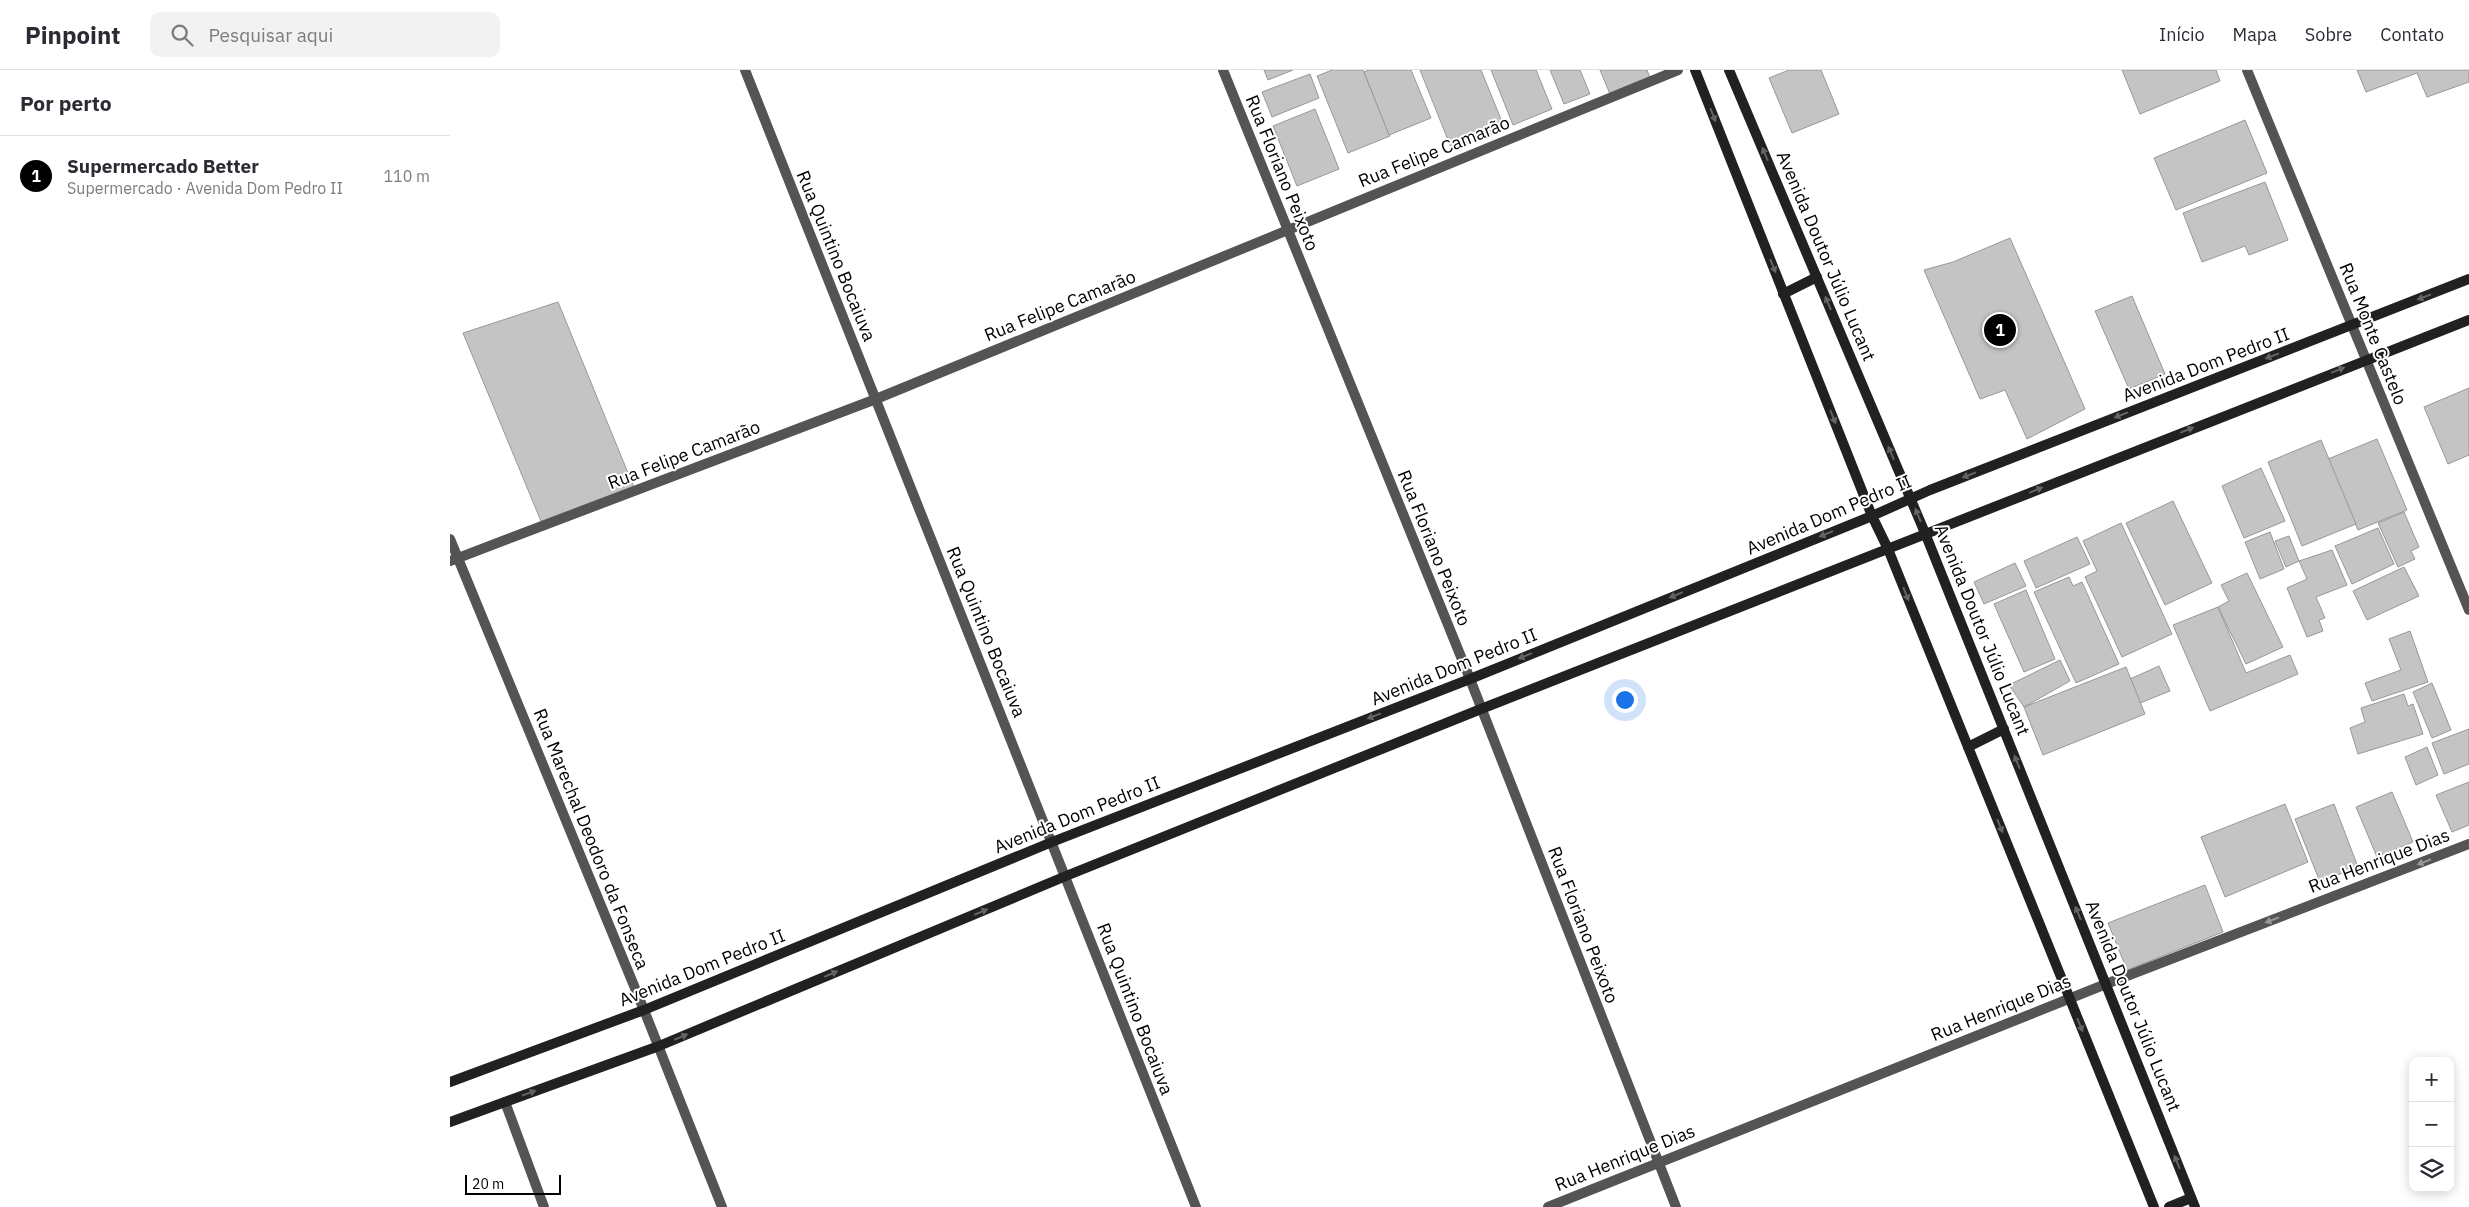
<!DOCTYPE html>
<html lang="pt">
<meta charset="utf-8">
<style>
body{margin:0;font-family:"IBM Plex Sans",sans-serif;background:#f2f2f3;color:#2b2b33}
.controls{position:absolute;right:15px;bottom:15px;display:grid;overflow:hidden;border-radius:10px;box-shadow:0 2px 12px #0003}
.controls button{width:45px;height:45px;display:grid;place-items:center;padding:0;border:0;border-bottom:1px solid #e1e1e2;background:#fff;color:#2b2b33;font:25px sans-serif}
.scale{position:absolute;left:15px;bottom:12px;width:96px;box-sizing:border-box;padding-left:5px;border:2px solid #000;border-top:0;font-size:14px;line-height:18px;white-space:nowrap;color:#000;-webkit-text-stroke:4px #fff;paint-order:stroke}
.you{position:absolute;left:1174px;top:629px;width:18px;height:18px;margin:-12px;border:4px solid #fff;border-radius:50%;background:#1a73e8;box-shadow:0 0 0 8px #1a73e833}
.badge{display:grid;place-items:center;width:32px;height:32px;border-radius:50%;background:#000;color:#fff;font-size:16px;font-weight:700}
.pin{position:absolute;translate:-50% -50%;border:2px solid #fff;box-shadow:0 1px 5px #0006}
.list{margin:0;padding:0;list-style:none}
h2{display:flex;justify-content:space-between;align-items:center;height:65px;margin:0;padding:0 20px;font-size:21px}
h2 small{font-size:16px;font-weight:400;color:#7c7c81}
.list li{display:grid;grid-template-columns:32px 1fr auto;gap:15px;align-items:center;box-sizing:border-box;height:80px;padding:0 20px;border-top:1px solid #e1e1e2}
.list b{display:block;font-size:19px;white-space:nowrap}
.list p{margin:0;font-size:16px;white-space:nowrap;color:#7c7c81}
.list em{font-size:16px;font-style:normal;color:#7c7c81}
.icon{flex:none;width:28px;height:28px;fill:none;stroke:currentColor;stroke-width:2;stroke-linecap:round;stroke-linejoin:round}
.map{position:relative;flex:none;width:2019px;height:1137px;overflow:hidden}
header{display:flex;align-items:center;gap:30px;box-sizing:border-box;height:70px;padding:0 25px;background:#fff;border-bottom:1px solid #e1e1e2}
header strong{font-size:24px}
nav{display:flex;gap:28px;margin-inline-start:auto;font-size:18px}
.search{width:350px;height:45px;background:#f2f2f3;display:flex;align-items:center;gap:12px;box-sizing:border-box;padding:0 18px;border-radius:10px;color:#7c7c81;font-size:19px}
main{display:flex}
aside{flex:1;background:#fff}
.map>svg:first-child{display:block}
.building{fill:#c4c4c4;stroke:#989898}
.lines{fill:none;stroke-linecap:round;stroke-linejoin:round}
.lane{stroke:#545454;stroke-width:10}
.street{stroke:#545454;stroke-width:10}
.secondary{stroke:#212121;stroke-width:10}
.oneway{fill:#646464}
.oneway2{fill:#989898}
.labels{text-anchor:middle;stroke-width:4;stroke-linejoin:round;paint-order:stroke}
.street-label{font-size:18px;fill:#000;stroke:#fff}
</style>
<header>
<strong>Pinpoint</strong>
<div class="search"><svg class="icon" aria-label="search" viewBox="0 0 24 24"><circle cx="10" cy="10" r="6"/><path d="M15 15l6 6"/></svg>Pesquisar aqui</div>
<nav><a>Início</a><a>Mapa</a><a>Sobre</a><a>Contato</a></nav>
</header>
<main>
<aside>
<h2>Por perto<small></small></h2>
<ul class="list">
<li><span class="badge">1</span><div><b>Supermercado Better</b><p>Supermercado · Avenida Dom Pedro II</p></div><em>110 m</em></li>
</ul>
</aside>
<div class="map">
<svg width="2019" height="1137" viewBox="0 0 2019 1137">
<rect width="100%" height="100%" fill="#fff"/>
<g class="building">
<polygon points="814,0 843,0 818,10"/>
<polygon points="882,0 913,0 940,66 898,83 867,6"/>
<polygon points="919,0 961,0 981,48 939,65 914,2"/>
<polygon points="970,0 1031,0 1055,59 1002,80"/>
<polygon points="1041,0 1086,0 1102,39 1063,55"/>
<polygon points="1100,0 1130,0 1140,24 1114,34"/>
<polygon points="1150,0 1197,0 1200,8 1160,24"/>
<polygon points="1339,0 1371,0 1389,44 1342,63 1319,8"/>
<polygon points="1672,0 1766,0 1770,11 1690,44"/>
<polygon points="1907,0 2019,0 2019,12 1977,27 1967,3 1916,22"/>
<polygon points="860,4 869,28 822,47 812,22"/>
<polygon points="865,39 889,99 847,116 823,56"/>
<polygon points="1795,50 1817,103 1726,140 1704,88"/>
<polygon points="1815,112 1838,170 1799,185 1795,176 1752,192 1733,143"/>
<polygon points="1560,168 1635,339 1577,369 1555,320 1530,329 1474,200 1503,192"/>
<polygon points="1682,226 1715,304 1679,319 1645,241"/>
<polygon points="108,232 185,420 93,456 13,263"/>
<polygon points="2019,318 2019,385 1998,394 1974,337"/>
<polygon points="1927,369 1957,440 1908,460 1878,389"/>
<polygon points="1871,370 1906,454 1852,476 1818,392"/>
<polygon points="1811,398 1835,451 1794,468 1772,416"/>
<polygon points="1723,431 1762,513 1715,535 1676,453"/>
<polygon points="1954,442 1969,477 1961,481 1965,489 1948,497 1928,453"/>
<polygon points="1671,453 1722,564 1672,587 1635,507 1647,501 1633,471"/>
<polygon points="1928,458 1944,494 1902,514 1885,476"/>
<polygon points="1820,462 1834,499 1810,509 1795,472"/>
<polygon points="1839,466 1849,491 1836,497 1825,471"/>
<polygon points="1627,467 1640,494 1586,518 1574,491"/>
<polygon points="1882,480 1897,515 1866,527 1875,548 1869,550 1873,561 1857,567 1837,518 1857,509 1849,491"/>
<polygon points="1565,493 1576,516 1534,534 1524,512"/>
<polygon points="1954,497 1969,526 1917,550 1903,521"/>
<polygon points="1797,503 1833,577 1796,594 1768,537 1779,531 1771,515"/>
<polygon points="1619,507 1623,516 1632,512 1669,594 1626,613 1584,522"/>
<polygon points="1576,520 1605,589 1574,602 1544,534"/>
<polygon points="1768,537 1796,603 1840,585 1848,604 1760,641 1723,555"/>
<polygon points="1960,561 1978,612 1922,631 1915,613 1951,600 1939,569"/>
<polygon points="1610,590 1620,611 1574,637 1559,615"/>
<polygon points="1709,596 1720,621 1690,633 1680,609"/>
<polygon points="1676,597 1695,644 1593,685 1574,637"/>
<polygon points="1982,613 2001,660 1982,668 1963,622"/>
<polygon points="1954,624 1958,636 1963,634 1973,664 1908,684 1900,658 1915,652 1911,638"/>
<polygon points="2019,659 2019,694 1994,704 1982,673"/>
<polygon points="1977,677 1988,705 1966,715 1955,687"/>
<polygon points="2019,712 2019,755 2002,762 1986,725"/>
<polygon points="1942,722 1963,772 1927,787 1906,737"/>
<polygon points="1835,734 1858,792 1775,827 1751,767"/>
<polygon points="1884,734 1908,797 1870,812 1845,749"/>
<polygon points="1755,815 1773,862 1677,900 1658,853"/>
</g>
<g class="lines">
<polyline class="lane" points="55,1032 94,1137"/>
<g class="street">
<polyline points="295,0 746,1137"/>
<polyline points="773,0 1020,609 1226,1137"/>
<polyline points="1797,0 2019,540"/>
<polyline points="0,469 194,940 272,1137"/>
<polyline points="0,491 426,329 1228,0"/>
<polyline points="1098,1137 1656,914 2019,774"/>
</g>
<g class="secondary">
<polyline points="1245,0 1422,446 1438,479 1704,1137"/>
<polyline points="1279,0 1475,463 1745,1137"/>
<polyline points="1333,224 1367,207"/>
<polyline points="1518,677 1554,659"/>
<polyline points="0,1012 194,940 602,772 1020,609 1422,446 1480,420 2019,209"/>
<polyline points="0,1052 209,976 616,806 1031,639 2019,250"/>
<polyline points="1719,1137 1741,1128"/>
</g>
</g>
<defs><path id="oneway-solid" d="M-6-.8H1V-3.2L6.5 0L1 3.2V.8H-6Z" transform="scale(1.25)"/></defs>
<g class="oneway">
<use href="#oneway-solid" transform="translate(1263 45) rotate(68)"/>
<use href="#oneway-solid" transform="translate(1315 84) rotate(-113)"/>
<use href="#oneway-solid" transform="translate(1323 196) rotate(68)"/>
<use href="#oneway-solid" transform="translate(1974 227) rotate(159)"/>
<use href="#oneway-solid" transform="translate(1378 233) rotate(-113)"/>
<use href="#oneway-solid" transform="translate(1822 286) rotate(159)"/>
<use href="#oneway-solid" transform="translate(1888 300) rotate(-22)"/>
<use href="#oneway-solid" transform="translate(1671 345) rotate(159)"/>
<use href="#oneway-solid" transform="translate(1383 347) rotate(68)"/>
<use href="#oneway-solid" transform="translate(1737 360) rotate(-22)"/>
<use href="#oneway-solid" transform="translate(1441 383) rotate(-113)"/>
<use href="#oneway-solid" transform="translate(1519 405) rotate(159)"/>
<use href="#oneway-solid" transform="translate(1586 420) rotate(-22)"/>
<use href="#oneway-solid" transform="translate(1468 445) rotate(-113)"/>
<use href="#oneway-solid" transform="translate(1376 464) rotate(158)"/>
<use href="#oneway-solid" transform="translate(1456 524) rotate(68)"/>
<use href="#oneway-solid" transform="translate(1226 525) rotate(158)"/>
<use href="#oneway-solid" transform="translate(1075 586) rotate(158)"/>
<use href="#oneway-solid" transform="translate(924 646) rotate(159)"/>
<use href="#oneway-solid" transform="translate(1567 692) rotate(-112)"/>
<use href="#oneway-solid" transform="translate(1550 756) rotate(68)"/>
<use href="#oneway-solid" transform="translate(531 842) rotate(-23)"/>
<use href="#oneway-solid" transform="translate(1628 843) rotate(-112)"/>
<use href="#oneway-solid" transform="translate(381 904) rotate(-23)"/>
<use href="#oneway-solid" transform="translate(1630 955) rotate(68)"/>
<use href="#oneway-solid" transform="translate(231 967) rotate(-23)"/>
<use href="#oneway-solid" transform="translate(79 1023) rotate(-20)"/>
<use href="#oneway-solid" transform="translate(1727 1092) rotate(-112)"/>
</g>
<g class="oneway2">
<use href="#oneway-solid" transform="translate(1974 792) rotate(159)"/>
<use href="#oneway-solid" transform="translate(1822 850) rotate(159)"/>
</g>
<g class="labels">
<g class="street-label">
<text transform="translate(984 82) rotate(-22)" y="6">Rua Felipe Camarão</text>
<text transform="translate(832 103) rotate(68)" y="6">Rua Floriano Peixoto</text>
<text transform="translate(386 186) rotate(68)" y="6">Rua Quintino Bocaiuva</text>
<text transform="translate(1376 186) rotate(67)" y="6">Avenida Doutor Júlio Lucant</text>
<text transform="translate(610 236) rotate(-22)" y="6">Rua Felipe Camarão</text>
<text transform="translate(1923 264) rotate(68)" y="6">Rua Monte Castelo</text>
<text transform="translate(1756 295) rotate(-21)" y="6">Avenida Dom Pedro II</text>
<text transform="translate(234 385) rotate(-21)" y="6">Rua Felipe Camarão</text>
<text transform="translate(1379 445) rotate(-23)" y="6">Avenida Dom Pedro II</text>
<text transform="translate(984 478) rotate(68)" y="6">Rua Floriano Peixoto</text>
<text transform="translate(1532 560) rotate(68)" y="6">Avenida Doutor Júlio Lucant</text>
<text transform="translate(536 562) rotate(68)" y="6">Rua Quintino Bocaiuva</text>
<text transform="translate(1004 597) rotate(-22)" y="6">Avenida Dom Pedro II</text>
<text transform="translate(627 745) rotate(-22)" y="6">Avenida Dom Pedro II</text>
<text transform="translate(141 769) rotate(68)" y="6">Rua Marechal Deodoro da Fonseca</text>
<text transform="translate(1929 791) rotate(-21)" y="6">Rua Henrique Dias</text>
<text transform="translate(1133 855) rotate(69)" y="6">Rua Floriano Peixoto</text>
<text transform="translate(252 898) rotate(-22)" y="6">Avenida Dom Pedro II</text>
<text transform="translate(1683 936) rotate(68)" y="6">Avenida Doutor Júlio Lucant</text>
<text transform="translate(1551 938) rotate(-22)" y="6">Rua Henrique Dias</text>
<text transform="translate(685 939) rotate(69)" y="6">Rua Quintino Bocaiuva</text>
<text transform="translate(1175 1088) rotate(-22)" y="6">Rua Henrique Dias</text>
</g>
</g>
</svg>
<div class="controls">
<button>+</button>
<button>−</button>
<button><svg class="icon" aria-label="layers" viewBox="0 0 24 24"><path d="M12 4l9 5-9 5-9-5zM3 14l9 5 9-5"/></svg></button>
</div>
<div class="scale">20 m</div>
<div class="you"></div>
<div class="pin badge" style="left:1550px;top:260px">1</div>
</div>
</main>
